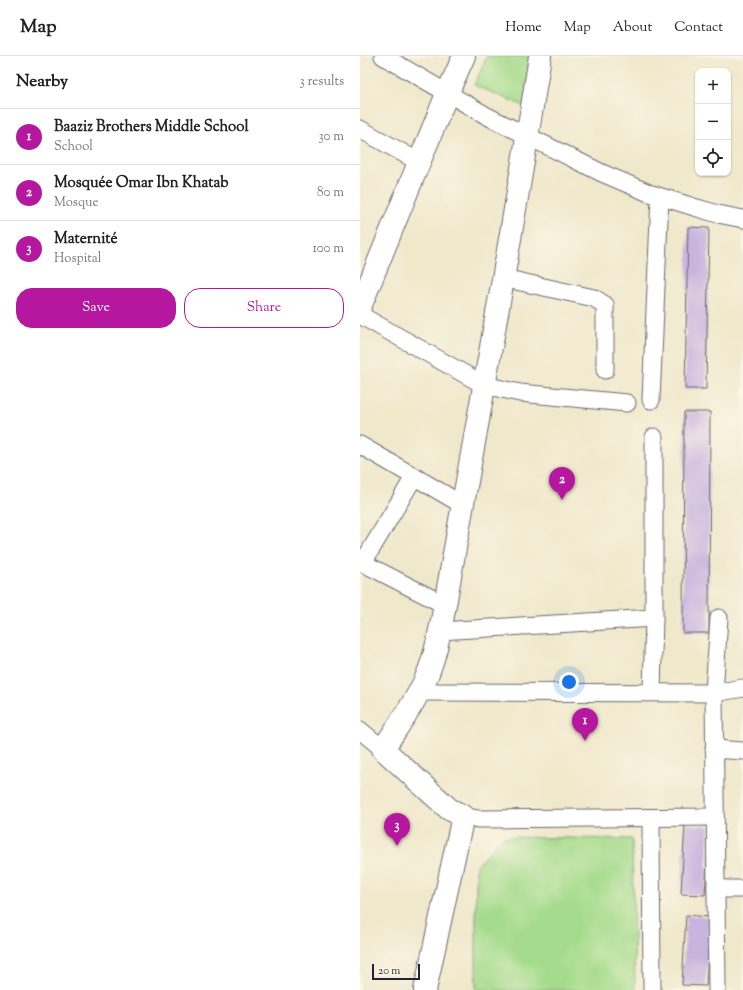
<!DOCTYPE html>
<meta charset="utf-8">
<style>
body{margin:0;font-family:"Sorts Mill Goudy",serif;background:#f6f6f6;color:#222}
.controls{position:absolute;right:12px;top:12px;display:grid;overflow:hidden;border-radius:8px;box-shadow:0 1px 3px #0004}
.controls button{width:36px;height:36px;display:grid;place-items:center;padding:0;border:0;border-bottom:1px solid #e0e0e0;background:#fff;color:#222;font:20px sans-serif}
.scale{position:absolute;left:12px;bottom:10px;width:48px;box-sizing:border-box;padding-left:4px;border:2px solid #22223b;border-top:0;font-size:11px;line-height:14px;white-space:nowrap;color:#22223b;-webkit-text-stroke:3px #fcf5e5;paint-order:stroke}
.you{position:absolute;left:209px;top:626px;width:14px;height:14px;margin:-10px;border:3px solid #fff;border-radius:50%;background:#1a73e8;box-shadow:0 0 0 6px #1a73e833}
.badge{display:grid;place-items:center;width:26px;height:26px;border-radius:50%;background:#b5179e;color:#fff;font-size:13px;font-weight:700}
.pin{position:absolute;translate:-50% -33px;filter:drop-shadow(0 1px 2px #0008)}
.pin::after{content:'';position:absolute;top:21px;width:14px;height:12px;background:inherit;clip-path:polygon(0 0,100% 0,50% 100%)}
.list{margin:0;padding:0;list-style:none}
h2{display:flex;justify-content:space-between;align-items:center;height:52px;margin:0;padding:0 16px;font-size:17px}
h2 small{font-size:13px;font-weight:400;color:#767676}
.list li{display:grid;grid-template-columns:26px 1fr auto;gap:12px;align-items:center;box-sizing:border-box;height:56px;padding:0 16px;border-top:1px solid #e0e0e0}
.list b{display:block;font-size:15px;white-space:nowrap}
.list p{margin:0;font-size:13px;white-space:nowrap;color:#767676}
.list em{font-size:13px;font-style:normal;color:#767676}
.actions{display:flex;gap:8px;padding:12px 16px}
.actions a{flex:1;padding:9px 0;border:1px solid #b5179e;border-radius:16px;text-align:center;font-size:14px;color:#b5179e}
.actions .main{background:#b5179e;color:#fff}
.icon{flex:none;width:22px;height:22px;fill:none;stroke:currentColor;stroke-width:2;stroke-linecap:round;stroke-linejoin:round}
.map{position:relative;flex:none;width:383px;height:934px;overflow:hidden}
header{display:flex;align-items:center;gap:24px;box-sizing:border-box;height:56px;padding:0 20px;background:#fff;border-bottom:1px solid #e0e0e0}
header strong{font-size:19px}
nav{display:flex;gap:22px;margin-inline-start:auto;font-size:14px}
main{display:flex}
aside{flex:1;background:#fff}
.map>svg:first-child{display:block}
.green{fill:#a5db8c;stroke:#647e64}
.building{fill:#c8b5df}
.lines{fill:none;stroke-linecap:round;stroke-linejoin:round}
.minor-casing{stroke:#6a676d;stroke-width:19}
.secondary-casing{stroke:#6a676d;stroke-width:24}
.minor{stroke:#fff;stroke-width:17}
.secondary{stroke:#fff;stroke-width:22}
</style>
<header>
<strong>Map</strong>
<nav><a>Home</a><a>Map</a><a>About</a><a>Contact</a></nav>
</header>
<main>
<aside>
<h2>Nearby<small>3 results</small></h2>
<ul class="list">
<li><span class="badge">1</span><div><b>Baaziz Brothers Middle School</b><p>School</p></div><em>30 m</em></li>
<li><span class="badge">2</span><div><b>Mosquée Omar Ibn Khatab</b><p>Mosque</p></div><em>80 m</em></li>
<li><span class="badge">3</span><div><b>Maternité</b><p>Hospital</p></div><em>100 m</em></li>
</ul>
<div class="actions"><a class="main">Save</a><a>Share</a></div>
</aside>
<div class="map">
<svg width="383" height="934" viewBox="0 0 383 934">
<rect width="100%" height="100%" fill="#fcf5e5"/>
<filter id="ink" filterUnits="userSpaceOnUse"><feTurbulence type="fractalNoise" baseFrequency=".025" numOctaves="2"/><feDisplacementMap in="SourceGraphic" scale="8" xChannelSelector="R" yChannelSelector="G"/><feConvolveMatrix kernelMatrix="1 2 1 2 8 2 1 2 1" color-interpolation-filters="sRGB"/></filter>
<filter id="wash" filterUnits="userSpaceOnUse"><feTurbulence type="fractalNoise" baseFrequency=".012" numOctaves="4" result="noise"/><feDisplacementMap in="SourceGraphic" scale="16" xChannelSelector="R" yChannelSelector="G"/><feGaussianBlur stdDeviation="0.9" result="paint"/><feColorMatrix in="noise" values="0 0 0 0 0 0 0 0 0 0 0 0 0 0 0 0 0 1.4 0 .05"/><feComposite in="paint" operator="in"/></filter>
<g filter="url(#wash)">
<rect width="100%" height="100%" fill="#efe8cb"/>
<g class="green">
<polygon points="127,0 171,0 164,50 114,29"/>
<polygon points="143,781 272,783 275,934 116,934 116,810"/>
</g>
<g id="blocks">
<g class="building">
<polygon points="328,171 349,172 346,333 325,333"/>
<polygon points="324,356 350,356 349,577 323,577"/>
<polygon points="325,768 349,770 345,839 321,838"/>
<polygon points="326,859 350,861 346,930 322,929"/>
</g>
</g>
</g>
<g filter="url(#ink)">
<use href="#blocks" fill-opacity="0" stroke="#6a676d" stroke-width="1"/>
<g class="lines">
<defs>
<g id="minor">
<polyline points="23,0 127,60 242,117 289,137 334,151 358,158 383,163"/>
<polyline points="0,73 59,106"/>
<polyline points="143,222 234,242 245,249 245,314"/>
<polyline points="0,259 124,329 160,337 267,347"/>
<polyline points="291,344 300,141"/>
<polyline points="0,389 103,449"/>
<polyline points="0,506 7,500 54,421"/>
<polyline points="1,506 85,549"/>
<polyline points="79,575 294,562 294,381"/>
<polyline points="59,636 354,637 383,632"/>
<polyline points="292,636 294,562"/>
<polyline points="0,674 23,693"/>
<polyline points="354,693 383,695"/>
<polyline points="103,760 118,763 355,761"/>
<polyline points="291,762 292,934"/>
<polyline points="356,833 383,833"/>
<polyline points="357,934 354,637 359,562"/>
</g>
<g id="secondary">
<polyline points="0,251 87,38 104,0"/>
<path d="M 65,934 L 103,760 L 89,753 L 23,693 C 38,670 55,647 66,622 C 76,599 80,574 85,549 C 117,366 152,184 180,0"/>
</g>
</defs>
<use href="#minor" class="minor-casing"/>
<use href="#secondary" class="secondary-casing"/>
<use href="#minor" class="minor"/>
<use href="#secondary" class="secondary"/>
</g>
</g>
</svg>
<div class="controls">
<button>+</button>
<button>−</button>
<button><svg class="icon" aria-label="locate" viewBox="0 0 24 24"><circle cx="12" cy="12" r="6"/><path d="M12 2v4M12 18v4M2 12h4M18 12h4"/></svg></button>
</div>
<div class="scale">20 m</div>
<div class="you"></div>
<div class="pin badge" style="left:225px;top:685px">1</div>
<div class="pin badge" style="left:202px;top:444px">2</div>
<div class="pin badge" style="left:37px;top:790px">3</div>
</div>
</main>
